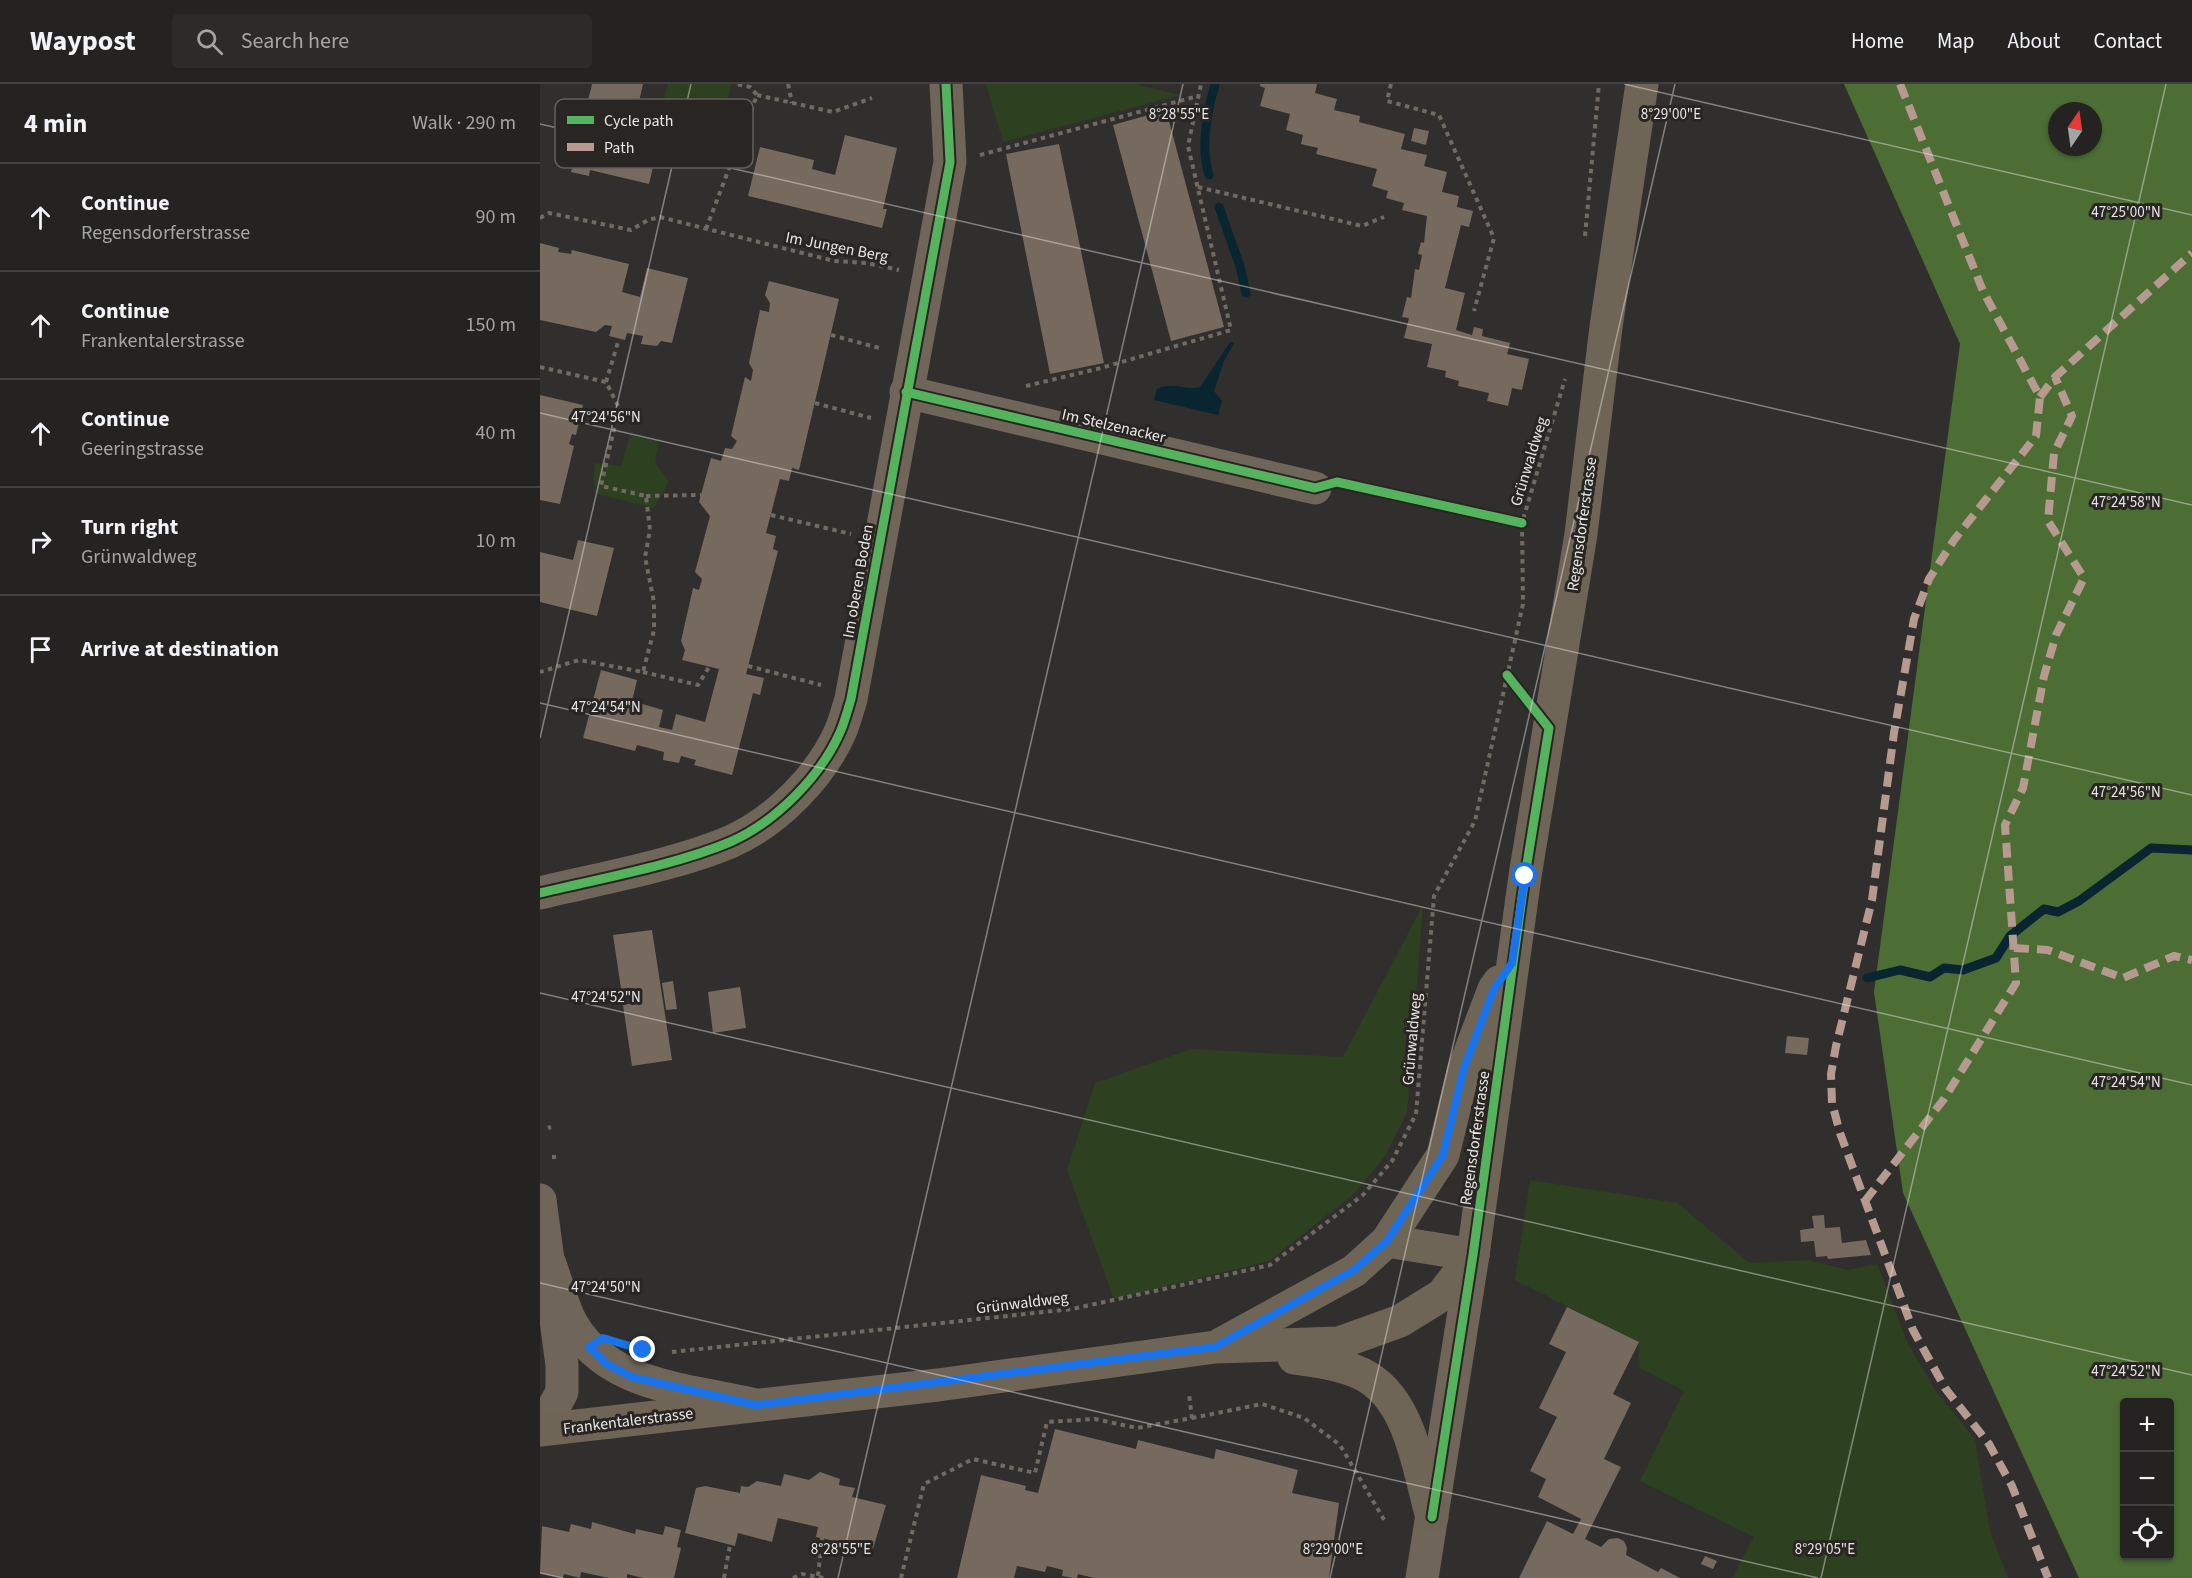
<!DOCTYPE html>
<meta charset="utf-8">
<style>
body{margin:0;font-family:"Source Sans 3",sans-serif;background:#2d2b2a;color:#f1f3f6}
.controls{position:absolute;right:18px;bottom:18px;display:grid;overflow:hidden;border-radius:6px;box-shadow:0 2px 4px #0004}
.controls button{width:54px;height:54px;display:grid;place-items:center;padding:0;border:0;border-bottom:2px solid #424040;background:#252322;color:#f1f3f6;font:30px sans-serif}
.compass{position:absolute;left:1508px;top:18px;width:54px;height:54px;border-radius:50%;background:#252322;box-shadow:0 2px 4px #0004;rotate:13deg}
.stop{position:absolute;width:18px;height:18px;margin:-14px;border:4px solid #1a73e8;border-radius:50%;background:#fff}
.stop.end{background:#1a73e8;border-color:#fff;box-shadow:0 2px 6px #0008}
.list{margin:0;padding:0;list-style:none}
h2{display:flex;justify-content:space-between;align-items:center;height:78px;margin:0;padding:0 24px;font-size:26px}
h2 small{font-size:20px;font-weight:400;color:#a3a4a5}
.list li{display:grid;grid-template-columns:39px 1fr auto;gap:18px;align-items:center;box-sizing:border-box;height:108px;padding:0 24px;border-top:2px solid #424040}
.list b{display:block;font-size:22px;white-space:nowrap}
.list p{margin:0;font-size:20px;white-space:nowrap;color:#a3a4a5}
.list em{font-size:20px;font-style:normal;color:#a3a4a5}
.icon{flex:none;width:33px;height:33px;fill:none;stroke:currentColor;stroke-width:2;stroke-linecap:round;stroke-linejoin:round}
.map{position:relative;flex:none;width:1652px;height:1494px;overflow:hidden}
header{display:flex;align-items:center;gap:36px;box-sizing:border-box;height:84px;padding:0 30px;background:#252322;border-bottom:2px solid #424040}
header strong{font-size:28px}
nav{display:flex;gap:33px;margin-inline-start:auto;font-size:21px}
.search{width:420px;height:54px;background:#2d2b2a;display:flex;align-items:center;gap:15px;box-sizing:border-box;padding:0 21px;border-radius:6px;color:#a3a4a5;font-size:22px}
main{display:flex}
aside{flex:1;background:#252322}
.map>svg:first-child{display:block}
.green{fill:#2d401f}
.forest{fill:#4c6d34;fill-rule:evenodd}
.water{fill:#09252f}
.lines{fill:none;stroke-linecap:round;stroke-linejoin:round}
.stream{stroke:#09252f;stroke-width:9}
.building{fill:#76695d}
.path{stroke:#706a62;stroke-width:4;stroke-dasharray:4.5 4.5;stroke-linecap:butt}
.minor{stroke:#6f6558;stroke-width:33}
.major{stroke:#6f6556;stroke-width:33}
.quiet{stroke:#b69a8f;stroke-width:8;stroke-dasharray:15 8;stroke-linecap:butt}
.cycleway-casing{stroke:#282522;stroke-width:13}
.cycleway{stroke:#56b35d;stroke-width:9}
.route{stroke:#1a73e8;stroke-width:8}
.ticks{fill:none;stroke:#e8e6e4;stroke-width:1.5;stroke-opacity:0.45}
.labels{text-anchor:middle;stroke-width:6;stroke-linejoin:round;paint-order:stroke}
.street-label{font-size:16px;fill:#e8e6e4;stroke:#282522}
.key{fill:#282522;stroke:#625f5c;stroke-width:1.5}
.key-label{font-size:16px;fill:#e8e6e4}
.ticks-label{font-size:15px;text-anchor:middle;fill:#e8e6e4;stroke:#282522;stroke-width:6;stroke-linejoin:round;paint-order:stroke}
</style>
<header>
<strong>Waypost</strong>
<div class="search"><svg class="icon" aria-label="search" viewBox="0 0 24 24"><circle cx="10" cy="10" r="6"/><path d="M15 15l6 6"/></svg>Search here</div>
<nav><a>Home</a><a>Map</a><a>About</a><a>Contact</a></nav>
</header>
<main>
<aside>
<h2>4 min<small>Walk · 290 m</small></h2>
<ul class="list">
<li><svg class="icon" aria-label="ahead" viewBox="0 0 24 24"><path d="M12 20V5M6 11l6-6 6 6"/></svg><div><b>Continue</b><p>Regensdorferstrasse</p></div><em>90 m</em></li>
<li><svg class="icon" aria-label="ahead" viewBox="0 0 24 24"><path d="M12 20V5M6 11l6-6 6 6"/></svg><div><b>Continue</b><p>Frankentalerstrasse</p></div><em>150 m</em></li>
<li><svg class="icon" aria-label="ahead" viewBox="0 0 24 24"><path d="M12 20V5M6 11l6-6 6 6"/></svg><div><b>Continue</b><p>Geeringstrasse</p></div><em>40 m</em></li>
<li><svg class="icon" aria-label="right" viewBox="0 0 24 24"><path d="M7 20v-9h11M14 6l5 5-5 5"/></svg><div><b>Turn right</b><p>Grünwaldweg</p></div><em>10 m</em></li>
<li><svg class="icon" aria-label="arrive" viewBox="0 0 24 24"><path d="M6 21V4h12l-3 4 3 4H6"/></svg><div><b>Arrive at destination</b></div></li>
</ul>
</aside>
<div class="map">
<svg width="1652" height="1494" viewBox="0 0 1652 1494">
<rect width="100%" height="100%" fill="#312f2d"/>
<g class="green">
<polygon points="128,0 192,0 177,55 118,39"/>
<polygon points="446,0 595,0 640,11 463,58"/>
<polygon points="90,351 119,358 115,378 129,398 114,424 58,410 53,395 55,379 81,382"/>
<polygon points="883,821 867,1029 845,1072 815,1109 729,1177 574,1215 527,1086 555,999 651,965 803,973"/>
<polygon points="990,1096 1137,1119 1210,1179 1268,1176 1308,1186 1337,1180 1367,1258 1397,1309 1435,1355 1450,1447 1468,1494 1192,1494 1214,1453 1100,1397 1144,1307 1100,1284 1098,1258 975,1196"/>
</g>
<path class="forest" d="M 1304,0 L 1652,0 L 1652,1494 L 1539,1494 L 1363,1109 L 1334,908 L 1420,260 ZM 1517,27 L 1553,27 L 1553,63 L 1517,63 ZM 1584,1318 L 1630,1318 L 1630,1472 L 1584,1472 Z"/>
<path class="water" d="M 690,258 L 694,259 L 684,277 L 674,307 L 682,317 L 678,331 L 614,316 L 617,305 C 634,297 643,307 660,303 Z"/>
<g class="lines">
<g class="stream">
<path d="M 669,91 C 660,64 667,28 675,0"/>
<polyline points="679,123 700,182 706,209"/>
<polyline points="1327,894 1360,886 1390,893 1404,884 1423,886 1456,874 1470,852 1504,825 1518,828 1539,817 1611,764 1652,766"/>
</g>
</g>
<g class="building">
<polygon points="52,0 103,0 98,22 89,19 84,41 121,49 109,100 50,86 49,92 31,88"/>
<polygon points="720,0 777,0 775,9 797,15 794,26 820,32 819,38 865,50 861,65 887,71 884,82 907,88 902,108 919,112 917,123 933,127 929,143 921,141 905,204 925,209 916,246 932,251 934,243 943,245 942,252 970,259 967,270 989,275 982,306 972,304 968,322 947,317 949,309 918,302 919,297 905,293 906,287 887,283 892,260 864,254 869,234 862,233 867,213 871,214 875,185 879,186 882,171 878,170 881,158 884,159 887,132 862,126 864,119 846,114 848,107 832,102 837,85 776,70 778,64 761,60 763,51 746,46 750,30 720,22 725,4 720,2"/>
<polygon points="626,26 684,243 631,257 573,41"/>
<polygon points="874,44 889,47 886,61 871,57"/>
<polygon points="305,51 357,64 343,125 347,125 342,144 208,112 220,63 274,76 272,85 295,91"/>
<polygon points="519,60 564,279 510,290 466,70"/>
<polygon points="0,159 19,164 18,168 31,170 32,166 89,180 82,208 100,213 107,184 148,194 132,259 121,257 117,262 101,260 103,252 87,249 85,256 69,252 72,242 65,241 56,248 0,236"/>
<polygon points="229,197 299,215 259,386 252,384 249,397 240,395 226,449 236,452 233,465 238,467 206,590 224,594 220,611 213,609 192,691 154,681 156,676 141,672 139,679 123,676 124,668 97,661 95,667 43,654 61,586 97,596 92,617 123,626 119,643 132,646 136,630 165,638 179,585 142,576 145,566 141,557 153,504 159,506 162,495 155,488 170,432 159,418 171,374 181,377 185,364 192,365 197,357 191,352 205,293 211,297 213,286 209,279 220,226 229,228 230,219 225,211"/>
<polygon points="0,311 43,321 36,351 32,350 29,360 34,362 20,420 0,416"/>
<polygon points="38,456 74,464 57,532 0,518 0,468 33,476"/>
<polygon points="112,846 132,976 92,982 83,921 94,919 93,909 82,911 73,851"/>
<polygon points="133,897 137,925 126,926 122,899"/>
<polygon points="200,903 206,944 173,949 168,908"/>
<polygon points="1247,952 1269,954 1267,971 1245,969"/>
<polygon points="1284,1131 1285,1144 1300,1143 1302,1159 1326,1156 1331,1171 1288,1175 1287,1172 1276,1173 1274,1157 1261,1158 1260,1146 1274,1144 1272,1132"/>
<polygon points="1027,1223 1099,1258 1073,1310 1091,1319 1064,1375 1081,1383 1045,1455 1061,1463 1069,1455 1078,1454 1084,1457 1087,1464 1086,1471 1118,1488 1121,1484 1140,1494 979,1494 1007,1437 1033,1450 1041,1435 998,1413 1006,1395 990,1387 1017,1333 999,1324 1026,1268 1009,1260"/>
<polygon points="515,1345 596,1365 598,1356 674,1375 676,1365 758,1386 752,1409 799,1419 789,1494 554,1494 538,1490 537,1494 533,1494 522,1492 523,1486 507,1482 505,1488 477,1482 474,1494 417,1494 441,1391 486,1402 485,1406 498,1409"/>
<polygon points="280,1388 300,1395 299,1401 315,1404 312,1413 346,1421 333,1465 276,1453 278,1443 238,1434 232,1458 198,1449 195,1462 145,1449 156,1404 165,1402 200,1409 201,1402 208,1403 217,1397 241,1402 244,1390 269,1396"/>
<polygon points="52,1438 95,1450 96,1445 123,1451 125,1442 141,1446 137,1463 141,1464 134,1494 103,1494 87,1490 87,1494 69,1494 41,1488 40,1494 24,1490 23,1494 0,1489 2,1442 29,1448 31,1440 51,1445"/>
<polygon points="1165,1472 1177,1477 1173,1485 1161,1480"/>
</g>
<g class="lines">
<g class="path">
<polyline points="248,0 252,19"/>
<polyline points="851,0 847,17 899,31 954,154 934,227"/>
<polyline points="217,11 293,28 332,14"/>
<polyline points="440,71 658,12"/>
<polyline points="658,103 822,142 844,133"/>
<polyline points="0,134 9,129 91,146 108,136 120,133 294,177 327,179 359,186"/>
<polyline points="166,145 217,11 210,3 197,0"/>
<polyline points="1045,152 1059,0"/>
<polyline points="291,251 343,265"/>
<polyline points="0,283 66,298 79,324 61,402 106,412 110,446 105,473 114,518 114,546 103,588 39,576 0,588"/>
<polyline points="66,298 79,255"/>
<polyline points="486,302 561,284 691,246 648,62 661,0"/>
<polyline points="275,319 331,334"/>
<polyline points="106,412 161,411"/>
<polyline points="231,431 311,450"/>
<polyline points="208,582 281,601"/>
<polyline points="103,588 158,601 169,583"/>
<polyline points="8,1044 11,1043"/>
<polyline points="12,1073 16,1073"/>
<polyline points="132,1268 532,1225 633,1203 730,1181 823,1111 852,1077 876,1030 894,812 935,737 983,520 982,439 1025,295"/>
<polyline points="652,1334 722,1320 764,1334 800,1361 846,1439"/>
<polyline points="278,1492 282,1454"/>
<polyline points="184,1494 190,1461"/>
<polyline points="253,1494 262,1490 284,1494"/>
<polyline points="361,1494 384,1400 433,1375 495,1389 507,1338 555,1335 597,1344 652,1334 649,1310"/>
</g>
<g class="minor">
<polyline points="366,308 775,404"/>
<path d="M 0,809 C 58,795 136,781 190,758 C 236,738 282,691 301,646 C 305,636 308,625 311,615 L 410,78 L 406,0"/>
<polyline points="0,1116 22,1281 22,1308 11,1328 0,1337"/>
<path d="M 10,1180 C 16,1197 21,1215 28,1232 C 61,1302 145,1305 212,1320"/>
<polyline points="882,1494 933,1171"/>
</g>
<g class="major">
<polyline points="847,1157 933,1171"/>
<polyline points="933,1171 985,792 1041,450 1066,243 1102,0"/>
<polyline points="681,1260 814,1187 847,1157 903,1071 924,984 954,905 959,898"/>
<path d="M 754,1274 C 777,1277 801,1280 822,1290 C 871,1314 878,1385 892,1433"/>
<polyline points="0,1346 398,1301 675,1263 799,1259 860,1237 902,1211 933,1171"/>
</g>
<g class="quiet">
<polyline points="1360,0 1443,207 1500,313 1496,352 1414,456 1389,495 1374,535 1354,649 1332,816 1296,962 1291,990 1292,1019 1300,1049 1373,1246 1405,1304 1449,1360 1472,1402 1508,1494"/>
<polyline points="1500,313 1515,293 1652,169"/>
<polyline points="1474,864 1508,866 1583,894 1634,872 1652,876"/>
<polyline points="1325,1117 1404,1015 1476,899 1465,741 1483,704 1504,592 1516,551 1544,494 1508,437 1514,369 1532,332 1515,293"/>
</g>
<defs>
<g id="cycleway">
<polyline points="366,308 775,404 797,398 982,439"/>
<path d="M 0,809 C 58,795 136,781 190,758 C 236,738 282,691 301,646 C 305,636 308,625 311,615 L 410,78 L 406,0"/>
<polyline points="892,1433 933,1171 985,792 1009,644 967,591"/>
</g>
</defs>
<use href="#cycleway" class="cycleway-casing"/>
<use href="#cycleway" class="cycleway"/>
</g>
<g class="lines">
<polyline class="route" points="103,1266 63,1254 49,1263 67,1280 92,1293 216,1321 675,1263 814,1186 847,1157 903,1071 924,984 954,905 972,879 985,792"/>
</g>
<path class="ticks" d="M 1084,0 L 1652,131M 0,40 L 1652,421M 0,329 L 1652,711M 0,619 L 1652,1001M 0,654 L 151,0M 0,909 L 1652,1291M 0,1199 L 1278,1494M 0,1489 L 23,1494M 298,1494 L 643,0M 790,1494 L 1135,0M 1281,1494 L 1626,0"/>
<g class="labels">
<g class="street-label">
<text transform="translate(297 162) rotate(11)" y="6">Im Jungen Berg</text>
<text transform="translate(574 341) rotate(13)" y="6">Im Stelzenacker</text>
<text transform="translate(988 377) rotate(-73)" y="6">Grünwaldweg</text>
<text transform="translate(1041 440) rotate(-82)" y="6">Regensdorferstrasse</text>
<text transform="translate(317 497) rotate(-80)" y="6">Im oberen Boden</text>
<text transform="translate(871 955) rotate(-85)" y="6">Grünwaldweg</text>
<text transform="translate(934 1054) rotate(-82)" y="6">Regensdorferstrasse</text>
<text transform="translate(482 1218) rotate(-7)" y="6">Grünwaldweg</text>
<text transform="translate(88 1336) rotate(-7)" y="6">Frankentalerstrasse</text>
</g>
</g>
<rect x="15" y="15" width="198" height="69" rx="9" class="key"/>
<rect x="27" y="32" width="27" height="8" fill="#56b35d"/>
<rect x="27" y="59" width="27" height="8" fill="#b69a8f"/>
<g class="key-label">
<text x="64" y="42">Cycle path</text>
<text x="64" y="69">Path</text>
</g>
<g class="ticks-label">
<text x="639" y="35">8°28'55"E</text>
<text x="1131" y="35">8°29'00"E</text>
<text x="1586" y="133">47°25'00"N</text>
<text x="66" y="338">47°24'56"N</text>
<text x="1586" y="423">47°24'58"N</text>
<text x="66" y="628">47°24'54"N</text>
<text x="1586" y="713">47°24'56"N</text>
<text x="66" y="918">47°24'52"N</text>
<text x="1586" y="1003">47°24'54"N</text>
<text x="66" y="1208">47°24'50"N</text>
<text x="1586" y="1292">47°24'52"N</text>
<text x="301" y="1470">8°28'55"E</text>
<text x="793" y="1470">8°29'00"E</text>
<text x="1285" y="1470">8°29'05"E</text>
</g>
</svg>
<div class="controls">
<button>+</button>
<button>−</button>
<button><svg class="icon" aria-label="locate" viewBox="0 0 24 24"><circle cx="12" cy="12" r="6"/><path d="M12 2v4M12 18v4M2 12h4M18 12h4"/></svg></button>
</div>
<svg class="compass" viewBox="-18 -18 36 36"><path d="M0-13l5 13h-10z" fill="#e53935"/><path d="M0 13l5-13h-10z" fill="#a3a4a5"/></svg>
<div class="stop" style="left:985px;top:792px"></div>
<div class="stop end" style="left:103px;top:1266px"></div>
</div>
</main>
